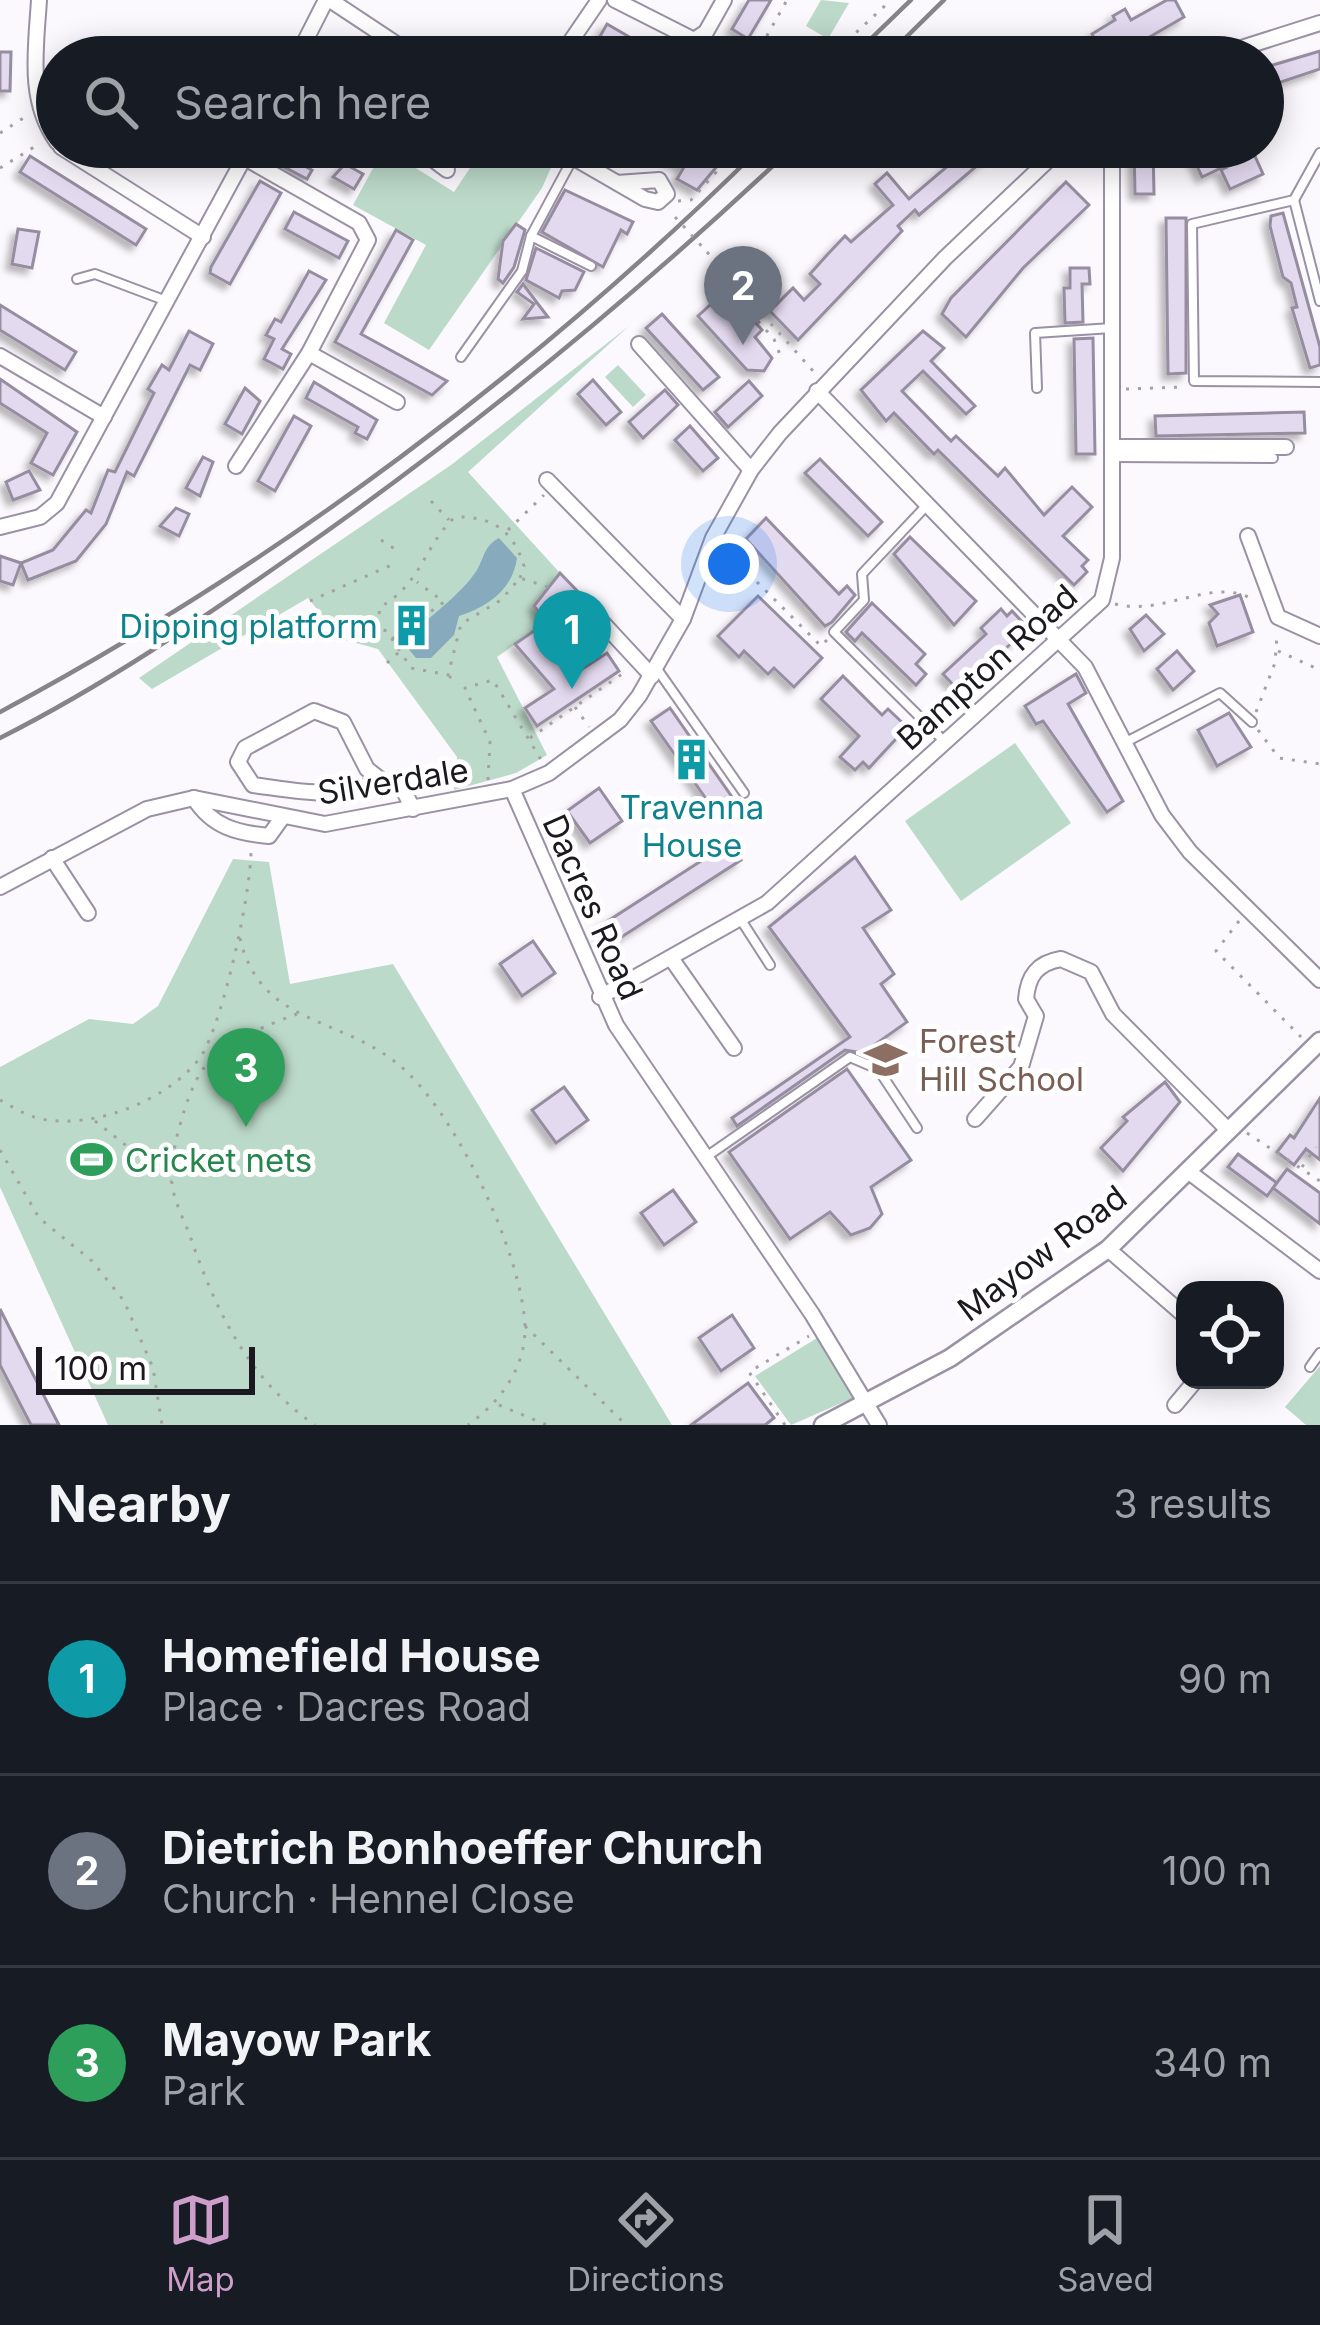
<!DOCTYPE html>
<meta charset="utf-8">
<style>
body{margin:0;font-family:Inter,sans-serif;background:#242831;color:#f1f3f6}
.controls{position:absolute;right:36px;bottom:36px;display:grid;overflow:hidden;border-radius:24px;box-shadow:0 6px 30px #0003}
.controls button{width:108px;height:108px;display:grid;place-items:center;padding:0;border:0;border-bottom:3px solid #363941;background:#171b24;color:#f1f3f6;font:60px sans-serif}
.scale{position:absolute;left:36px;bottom:30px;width:219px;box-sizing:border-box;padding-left:12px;border:6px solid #1b181f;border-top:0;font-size:33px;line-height:42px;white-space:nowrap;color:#1b181f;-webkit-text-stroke:9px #fff;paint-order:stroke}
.you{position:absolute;left:729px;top:564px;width:42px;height:42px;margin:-30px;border:9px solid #fff;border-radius:50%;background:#1a73e8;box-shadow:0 0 0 18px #1a73e833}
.badge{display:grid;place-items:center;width:78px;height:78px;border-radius:50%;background:#cd9eca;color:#fff;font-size:39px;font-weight:700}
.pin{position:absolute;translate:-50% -99px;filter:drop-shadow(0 3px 6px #0008)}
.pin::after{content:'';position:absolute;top:63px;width:42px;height:36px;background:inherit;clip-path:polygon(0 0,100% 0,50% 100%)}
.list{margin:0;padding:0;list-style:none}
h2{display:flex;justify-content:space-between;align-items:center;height:156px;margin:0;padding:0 48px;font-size:51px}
h2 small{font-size:39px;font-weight:400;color:#9ea1a6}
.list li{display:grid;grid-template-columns:78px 1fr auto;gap:36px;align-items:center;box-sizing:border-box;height:192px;padding:0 48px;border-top:3px solid #363941}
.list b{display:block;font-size:45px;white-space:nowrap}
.list p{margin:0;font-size:39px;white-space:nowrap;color:#9ea1a6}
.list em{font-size:39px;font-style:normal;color:#9ea1a6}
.icon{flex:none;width:66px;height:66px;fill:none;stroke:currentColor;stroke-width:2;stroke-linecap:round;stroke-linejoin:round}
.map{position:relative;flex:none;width:1320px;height:1425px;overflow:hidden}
.search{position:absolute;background:#171b24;box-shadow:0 6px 30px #0003;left:36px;right:36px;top:36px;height:132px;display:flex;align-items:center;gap:30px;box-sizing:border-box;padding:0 42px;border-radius:66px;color:#9ea1a6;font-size:45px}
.sheet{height:732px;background:#171b24}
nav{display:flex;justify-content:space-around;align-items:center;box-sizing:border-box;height:168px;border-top:3px solid #363941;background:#171b24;font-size:33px;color:#9ea1a6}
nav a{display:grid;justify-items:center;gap:6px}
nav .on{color:#cd9eca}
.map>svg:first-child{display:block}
.green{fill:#bcdac9}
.water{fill:#87aabd}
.building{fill:#e4daf0;stroke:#968da0;stroke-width:3;filter:url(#shadow)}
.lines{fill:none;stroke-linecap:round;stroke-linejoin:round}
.service-casing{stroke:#9a91a5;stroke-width:12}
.minor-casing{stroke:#9a91a5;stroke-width:18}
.tertiary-casing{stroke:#9a91a5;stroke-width:21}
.path{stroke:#a3a1a6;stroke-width:3;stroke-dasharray:3 9;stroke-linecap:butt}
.service{stroke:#fff;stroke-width:8}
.minor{stroke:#fff;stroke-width:14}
.tertiary{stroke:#fff;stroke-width:16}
.rail{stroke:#868389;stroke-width:4.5}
.path-bridge{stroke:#a3a1a6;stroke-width:3;stroke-dasharray:3 9;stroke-linecap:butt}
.labels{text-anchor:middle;stroke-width:10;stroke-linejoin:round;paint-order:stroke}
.culture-label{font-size:33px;fill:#0d838f;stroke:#fff;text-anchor:end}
.street-label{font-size:33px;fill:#1b181f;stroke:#fff}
.education-label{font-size:33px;fill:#785e54;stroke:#fff;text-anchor:start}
.leisure-label{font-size:33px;fill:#27864d;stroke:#fff;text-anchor:start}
</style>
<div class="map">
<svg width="1320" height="1425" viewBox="0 0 1320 1425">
<defs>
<filter id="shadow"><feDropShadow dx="-5.5" dy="5.5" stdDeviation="3" flood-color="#0004"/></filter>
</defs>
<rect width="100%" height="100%" fill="#fbf9fd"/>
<g class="green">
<polygon points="821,0 849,3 828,39 806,26"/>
<polygon points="484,147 532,147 554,161 542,188 429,350 384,323 426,245 353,205 384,148 454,192"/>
<polygon points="629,326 468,472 560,573 535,606 547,622 497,657 547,755 516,773 454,790 457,757 378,649 341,639 308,598 152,689 139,678 451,465"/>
<polygon points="618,365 646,395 633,407 605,377"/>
<polygon points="1015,743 1071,823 961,901 905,821"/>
<polygon points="233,859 269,862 290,984 393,964 672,1425 108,1425 0,1187 0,1067 89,1019 133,1024 158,1006"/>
<polygon points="817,1338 853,1398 791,1425 755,1376"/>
<polygon points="1320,1366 1320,1425 1306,1425 1285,1407"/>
</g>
<path class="water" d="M 499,538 L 517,558 C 513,589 488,607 459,616 L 454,635 L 431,658 L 416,658 L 406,646 L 407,629 L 415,621 L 425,622 C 441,608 465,589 477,570 C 485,556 484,546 499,538 Z"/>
<g class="building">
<polygon points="749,0 771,0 748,39 732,29"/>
<polygon points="1167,0 1175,0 1184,17 1115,57 1073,57 1095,40 1092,34 1115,20 1113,16 1125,9 1131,20"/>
<polygon points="607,24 664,57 628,57 598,40"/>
<polygon points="1320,51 1320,69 1263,88 1263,68"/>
<polygon points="0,52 11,52 10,91 0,91"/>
<polygon points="280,147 296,147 293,160 312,170 307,179 273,161"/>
<polygon points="648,147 710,147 718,152 714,161 719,164 697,190 677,179 684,167"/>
<polygon points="970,147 999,147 919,215 915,210 898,226 902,231 798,340 770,311 793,288 804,300 820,284 810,274 827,255 845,236 851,242 893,205 875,184 887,173 909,199"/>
<polygon points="1134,147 1153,147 1154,194 1135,194"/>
<polygon points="1188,147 1211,147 1221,168 1202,177"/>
<polygon points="1254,154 1263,174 1230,189 1221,170"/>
<polygon points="30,156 146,229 136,245 20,172"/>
<polygon points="345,164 363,174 354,189 333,177"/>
<polygon points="260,181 281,193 230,284 210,273 211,267"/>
<polygon points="1066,182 1089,205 1023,268 966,337 942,314 951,298"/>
<polygon points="565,190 633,222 627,234 621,230 603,267 542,232"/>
<polygon points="294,212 348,241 339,258 285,229"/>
<polygon points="1283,213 1320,347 1320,365 1310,368 1292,308 1297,307 1291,283 1283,277 1270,226 1271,216"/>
<polygon points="1166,218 1186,218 1186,373 1168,374"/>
<polygon points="516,224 525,230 514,267 503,283 498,279 503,241"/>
<polygon points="18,229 39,232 32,268 12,264"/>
<polygon points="396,230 413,240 361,334 447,381 432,395 335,342"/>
<polygon points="536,248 584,272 575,290 562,291 559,298 526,280"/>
<polygon points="1070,268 1089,268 1090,284 1082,284 1083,322 1065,323 1064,288 1070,288"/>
<polygon points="309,271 326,280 282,349 291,354 283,369 264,359 274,339 266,335 275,319 281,322"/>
<polygon points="523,284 538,304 548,317 523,319 534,304 517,292"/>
<polygon points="720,296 741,320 748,314 762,330 755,337 772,358 764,371 747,370 698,316"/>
<polygon points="0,305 76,352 65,370 0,330"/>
<polygon points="662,314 719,377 703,390 646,328"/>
<polygon points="189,331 213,344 200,370 190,365 134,476 127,472 106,524 76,561 28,580 21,563 53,550 86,510 91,513 108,470 115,472 154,393 148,389 162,365 169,370"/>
<polygon points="923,331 944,348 931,361 975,406 966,414 923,371 902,391 951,441 956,436 998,476 1005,468 1044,515 1072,487 1092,507 1063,536 1088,560 1082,566 1087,572 1074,585 938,450 934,454 894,413 886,421 861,390"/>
<polygon points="1093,338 1095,454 1076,454 1074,339"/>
<polygon points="0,379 77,432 53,475 31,463 47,433 0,403"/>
<polygon points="593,380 621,412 606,425 578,394"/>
<polygon points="749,381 762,396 728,427 715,412"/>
<polygon points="314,382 377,420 367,439 355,433 358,427 306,398"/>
<polygon points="245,388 260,401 242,434 225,424"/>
<polygon points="665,390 678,405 643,438 629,422"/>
<polygon points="1304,412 1305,433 1156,436 1155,416"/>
<polygon points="294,416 311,426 275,491 258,481"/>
<polygon points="690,426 718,458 703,471 675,440"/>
<polygon points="203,457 213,462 200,496 186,488"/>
<polygon points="820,459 882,522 868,536 805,473"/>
<polygon points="29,471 40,490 13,500 6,482"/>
<polygon points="176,508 189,514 179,536 160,526"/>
<polygon points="766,518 839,594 847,586 855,595 832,622 825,626 746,539"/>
<polygon points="910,537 976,601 954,625 894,554"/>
<polygon points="0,556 21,563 13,585 0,581"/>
<polygon points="560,573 583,597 579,613 548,636 547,644 570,677 607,653 619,671 537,726 525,708 554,689 515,644 547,622 534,606"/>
<polygon points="1240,595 1253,632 1217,646 1209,623 1218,614 1210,605"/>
<polygon points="758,596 822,658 794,687 774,668 768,674 744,651 739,657 718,636"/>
<polygon points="872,603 925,654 916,664 926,674 916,685 862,633 855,641 846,632"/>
<polygon points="1001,609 1007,616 1012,611 1028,628 959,691 943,674 986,634 981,628"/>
<polygon points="1146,615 1164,634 1144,651 1130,629"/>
<polygon points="1177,651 1194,671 1173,690 1157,669"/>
<polygon points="1076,674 1086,693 1068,704 1123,801 1107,812 1043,721 1036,724 1025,706"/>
<polygon points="843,676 882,715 888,709 907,727 869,768 863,762 855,770 840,757 859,736 821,699"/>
<polygon points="670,708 732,797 714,810 651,721"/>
<polygon points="1229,713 1251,747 1217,766 1198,730"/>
<polygon points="599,788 622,821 590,843 567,811"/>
<polygon points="729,843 741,860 609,945 597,928"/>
<polygon points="855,857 891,910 863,928 894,974 881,984 907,1022 863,1053 845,1050 737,1126 732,1118 850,1037 769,927"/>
<polygon points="533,941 555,973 522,996 500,964"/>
<polygon points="847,1069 911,1160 871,1187 882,1214 870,1228 851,1235 830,1212 790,1239 729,1152"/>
<polygon points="1165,1082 1180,1102 1123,1171 1101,1148 1127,1121 1123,1117"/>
<polygon points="564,1087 588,1120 556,1143 532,1110"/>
<polygon points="1320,1098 1320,1160 1306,1149 1294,1165 1277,1152 1290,1135 1294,1138"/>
<polygon points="1238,1154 1277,1183 1267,1196 1228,1167"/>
<polygon points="1287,1169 1320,1193 1320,1224 1273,1188"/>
<polygon points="673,1190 696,1222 664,1245 641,1213"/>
<polygon points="0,1309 43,1394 59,1425 31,1425 0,1365"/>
<polygon points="732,1315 754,1348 721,1371 699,1338"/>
<polygon points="748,1383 774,1418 765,1425 691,1425"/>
</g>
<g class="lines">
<defs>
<g id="service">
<polyline points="1320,153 1294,200 1192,224 1194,381 1320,382"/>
<polyline points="1294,200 1320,301"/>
<polyline points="531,236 591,266"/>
<polyline points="77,279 95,274 164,300"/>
<polyline points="461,357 522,271 531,236 573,158"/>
<polyline points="1037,388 1035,333 1112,328"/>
<polyline points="1114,457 1273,458"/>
<polyline points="928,504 862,574 864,600 834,632 944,741"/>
<polyline points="657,669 744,793"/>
<polyline points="1126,742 1220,693 1252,722"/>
<polyline points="741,920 770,965"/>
<polyline points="706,1157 850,1057 878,1069 917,1128"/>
<polyline points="1310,1367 1320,1353"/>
</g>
<g id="minor">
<path d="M 39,0 C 36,49 27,100 57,142"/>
<polyline points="330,0 416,57"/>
<polyline points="615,0 694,40 706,32 724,0"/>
<polyline points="297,57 326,0"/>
<polyline points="560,57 599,0"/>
<polyline points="1213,57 1320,23"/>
<polyline points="61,147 203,237"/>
<polyline points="432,147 427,155 447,170"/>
<polyline points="555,147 645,199 658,202 667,194 659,180 617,183"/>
<polyline points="1228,153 1229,147"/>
<polyline points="639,344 751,470"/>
<polyline points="309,353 397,402"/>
<polyline points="0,356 104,417"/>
<polyline points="817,391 1085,667 1162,815 1190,852 1320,980"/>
<polyline points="1114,447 1286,447"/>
<polyline points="236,466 309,353 368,240 359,223 245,158"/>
<polyline points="547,480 683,619"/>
<polyline points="0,527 40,517 57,503 250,147"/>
<polyline points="1248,536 1278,617 1320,636"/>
<polyline points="588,607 652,676"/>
<path d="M 381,780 L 367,769 L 343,722 L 314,711 L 245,748 L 238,762 L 253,785 C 298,791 339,801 381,780 L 404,791 L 413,809"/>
<polyline points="512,789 616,1025 812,1314 879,1425"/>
<path d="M 194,798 C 212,827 237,833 269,836 L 282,818"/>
<polyline points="52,858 88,913"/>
<polyline points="0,887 147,809 194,798 325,824 512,789 549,773 620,720 639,696 683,619 713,538 751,470 780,433 945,258 1062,147"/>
<polyline points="671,958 734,1048"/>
<polyline points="600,997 767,903 1102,600 1112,558 1112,147"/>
<path d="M 975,1119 L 1021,1067 L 1036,1016 L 1026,999 C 1028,976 1037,963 1061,959 L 1091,972 L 1113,1014 L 1229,1131"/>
<polyline points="1189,1172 1320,1271"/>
<polyline points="1108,1249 1185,1316"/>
<polyline points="1175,1405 1196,1380"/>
</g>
<polyline id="tertiary" points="823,1425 950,1358 1108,1249 1320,1041"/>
</defs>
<use href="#service" class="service-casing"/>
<use href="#minor" class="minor-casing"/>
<use href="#tertiary" class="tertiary-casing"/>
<g class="path">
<polyline points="764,46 784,57"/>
<polyline points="755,57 787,0"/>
<polyline points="830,57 891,0"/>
<polyline points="0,133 28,115"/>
<polyline points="0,168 39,144"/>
<polyline points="678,201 691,200 739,147"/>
<polyline points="707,252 814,372"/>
<polyline points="750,312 774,339 782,360"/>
<polyline points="1126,389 1182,387"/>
<polyline points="431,501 449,520"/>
<polyline points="508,530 544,495"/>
<polyline points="381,540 398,551"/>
<polyline points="723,548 821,646 827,640"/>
<path d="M 520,578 L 524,566 C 513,530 492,516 455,517 C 424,545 422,584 380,607 L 377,628 L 387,631 L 411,668 L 448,675 L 461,624 L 501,600 L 520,578 L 548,587"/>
<polyline points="310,601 396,563"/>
<path d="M 1115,604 C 1165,617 1215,574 1255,601"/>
<polyline points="392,639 444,602 417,582"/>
<polyline points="1278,651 1320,670"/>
<polyline points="387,663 399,652"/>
<polyline points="449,676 458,684"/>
<polyline points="575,707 589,727"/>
<polyline points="1256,712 1275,663 1277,635"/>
<polyline points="1258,730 1279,758 1320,764"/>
<polyline points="530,738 625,672"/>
<polyline points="488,780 490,742 465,688 493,680 543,763"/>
<polyline points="1239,921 1216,951 1301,1037"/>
<path d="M 240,938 C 260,1025 337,1015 398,1064 C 454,1109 522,1253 525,1326 C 526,1368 500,1402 468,1425"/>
<path d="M 297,1014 C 265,1026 224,1041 203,1069 C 187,1091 168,1157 172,1184 C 174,1201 184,1220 190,1236 C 216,1311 248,1379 315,1425"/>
<path d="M 0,1100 C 11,1106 22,1113 34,1117 C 86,1133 170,1101 201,1056 C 223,1023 252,889 251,848"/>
<polyline points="95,1121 171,1181"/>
<polyline points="1247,1133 1320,1181"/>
<polyline points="0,1150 39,1218 92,1261 124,1301 153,1368 162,1425"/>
<polyline points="1302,1167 1316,1147"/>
<polyline points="525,1326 626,1425"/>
<polyline points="499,1405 547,1425"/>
<polyline points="785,1425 749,1372 809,1336"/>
</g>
<use href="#service" class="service"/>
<use href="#minor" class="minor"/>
<use href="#tertiary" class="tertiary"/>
<g class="rail">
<polyline points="852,57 911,0"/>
<polyline points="886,57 944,0"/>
<path d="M 0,712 C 277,564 538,368 761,147"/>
<path d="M 0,738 C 103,686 199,621 293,555 C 471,431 635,296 793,147"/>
</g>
<polyline class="path-bridge" points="675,217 707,252"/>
</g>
<defs>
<symbol id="building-bare" viewBox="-9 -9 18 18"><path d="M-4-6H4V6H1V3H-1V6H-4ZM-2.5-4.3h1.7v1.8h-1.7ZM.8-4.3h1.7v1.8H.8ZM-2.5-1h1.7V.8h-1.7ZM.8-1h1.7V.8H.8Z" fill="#0f9aa8" stroke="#fff" stroke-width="2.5" paint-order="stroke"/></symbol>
<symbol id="school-bare" viewBox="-9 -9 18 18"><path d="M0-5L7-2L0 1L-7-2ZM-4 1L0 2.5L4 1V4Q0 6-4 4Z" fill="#8d6e63" stroke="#fff" stroke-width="2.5" paint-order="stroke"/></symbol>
<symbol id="stadium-bare" viewBox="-9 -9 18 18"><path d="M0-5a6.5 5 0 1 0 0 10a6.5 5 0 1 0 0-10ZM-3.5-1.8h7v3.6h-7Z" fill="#2e9e5b" stroke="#fff" stroke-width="2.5" paint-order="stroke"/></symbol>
</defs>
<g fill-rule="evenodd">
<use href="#building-bare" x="382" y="596" width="59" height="59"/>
<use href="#building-bare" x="662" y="730" width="59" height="59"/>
<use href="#school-bare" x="856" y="1030" width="59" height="59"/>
<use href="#stadium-bare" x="62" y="1130" width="59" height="59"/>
</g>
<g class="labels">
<g class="culture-label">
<text x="378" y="638">Dipping platform</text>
<text x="692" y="819" text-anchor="middle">Travenna<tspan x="692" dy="38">House</tspan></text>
</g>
<g class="street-label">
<text transform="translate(987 667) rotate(-42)" y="12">Bampton Road</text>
<text transform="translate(393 781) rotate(-9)" y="12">Silverdale</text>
<text transform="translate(593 907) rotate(66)" y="12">Dacres Road</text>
<text transform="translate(1042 1253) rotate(-37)" y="12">Mayow Road</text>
</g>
<g class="education-label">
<text x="919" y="1053">Forest<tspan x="919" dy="38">Hill School</tspan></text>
</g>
<g class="leisure-label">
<text x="125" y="1172">Cricket nets</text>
</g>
</g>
</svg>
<div class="controls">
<button><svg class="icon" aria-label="locate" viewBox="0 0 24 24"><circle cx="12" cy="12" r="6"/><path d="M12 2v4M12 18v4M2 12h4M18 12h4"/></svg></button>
</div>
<div class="scale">100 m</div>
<div class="you"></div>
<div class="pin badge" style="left:572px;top:689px;background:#0f9aa8">1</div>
<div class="pin badge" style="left:743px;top:345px;background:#6b7280">2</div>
<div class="pin badge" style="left:246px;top:1127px;background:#2e9e5b">3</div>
<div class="search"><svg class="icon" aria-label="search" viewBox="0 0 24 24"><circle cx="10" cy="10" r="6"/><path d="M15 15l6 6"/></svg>Search here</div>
</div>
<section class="sheet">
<h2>Nearby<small>3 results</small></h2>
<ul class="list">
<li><span class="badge" style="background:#0f9aa8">1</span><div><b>Homefield House</b><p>Place · Dacres Road</p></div><em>90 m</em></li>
<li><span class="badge" style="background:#6b7280">2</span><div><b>Dietrich Bonhoeffer Church</b><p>Church · Hennel Close</p></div><em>100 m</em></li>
<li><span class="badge" style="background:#2e9e5b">3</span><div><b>Mayow Park</b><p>Park</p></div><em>340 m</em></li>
</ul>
</section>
<nav>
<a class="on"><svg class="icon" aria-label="map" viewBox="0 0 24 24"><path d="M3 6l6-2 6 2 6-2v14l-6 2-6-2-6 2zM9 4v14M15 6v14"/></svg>Map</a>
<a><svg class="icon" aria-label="directions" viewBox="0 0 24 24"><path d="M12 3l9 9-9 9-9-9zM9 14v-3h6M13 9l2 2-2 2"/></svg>Directions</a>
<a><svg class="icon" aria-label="saved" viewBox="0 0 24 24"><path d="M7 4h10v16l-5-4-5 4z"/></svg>Saved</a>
</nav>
